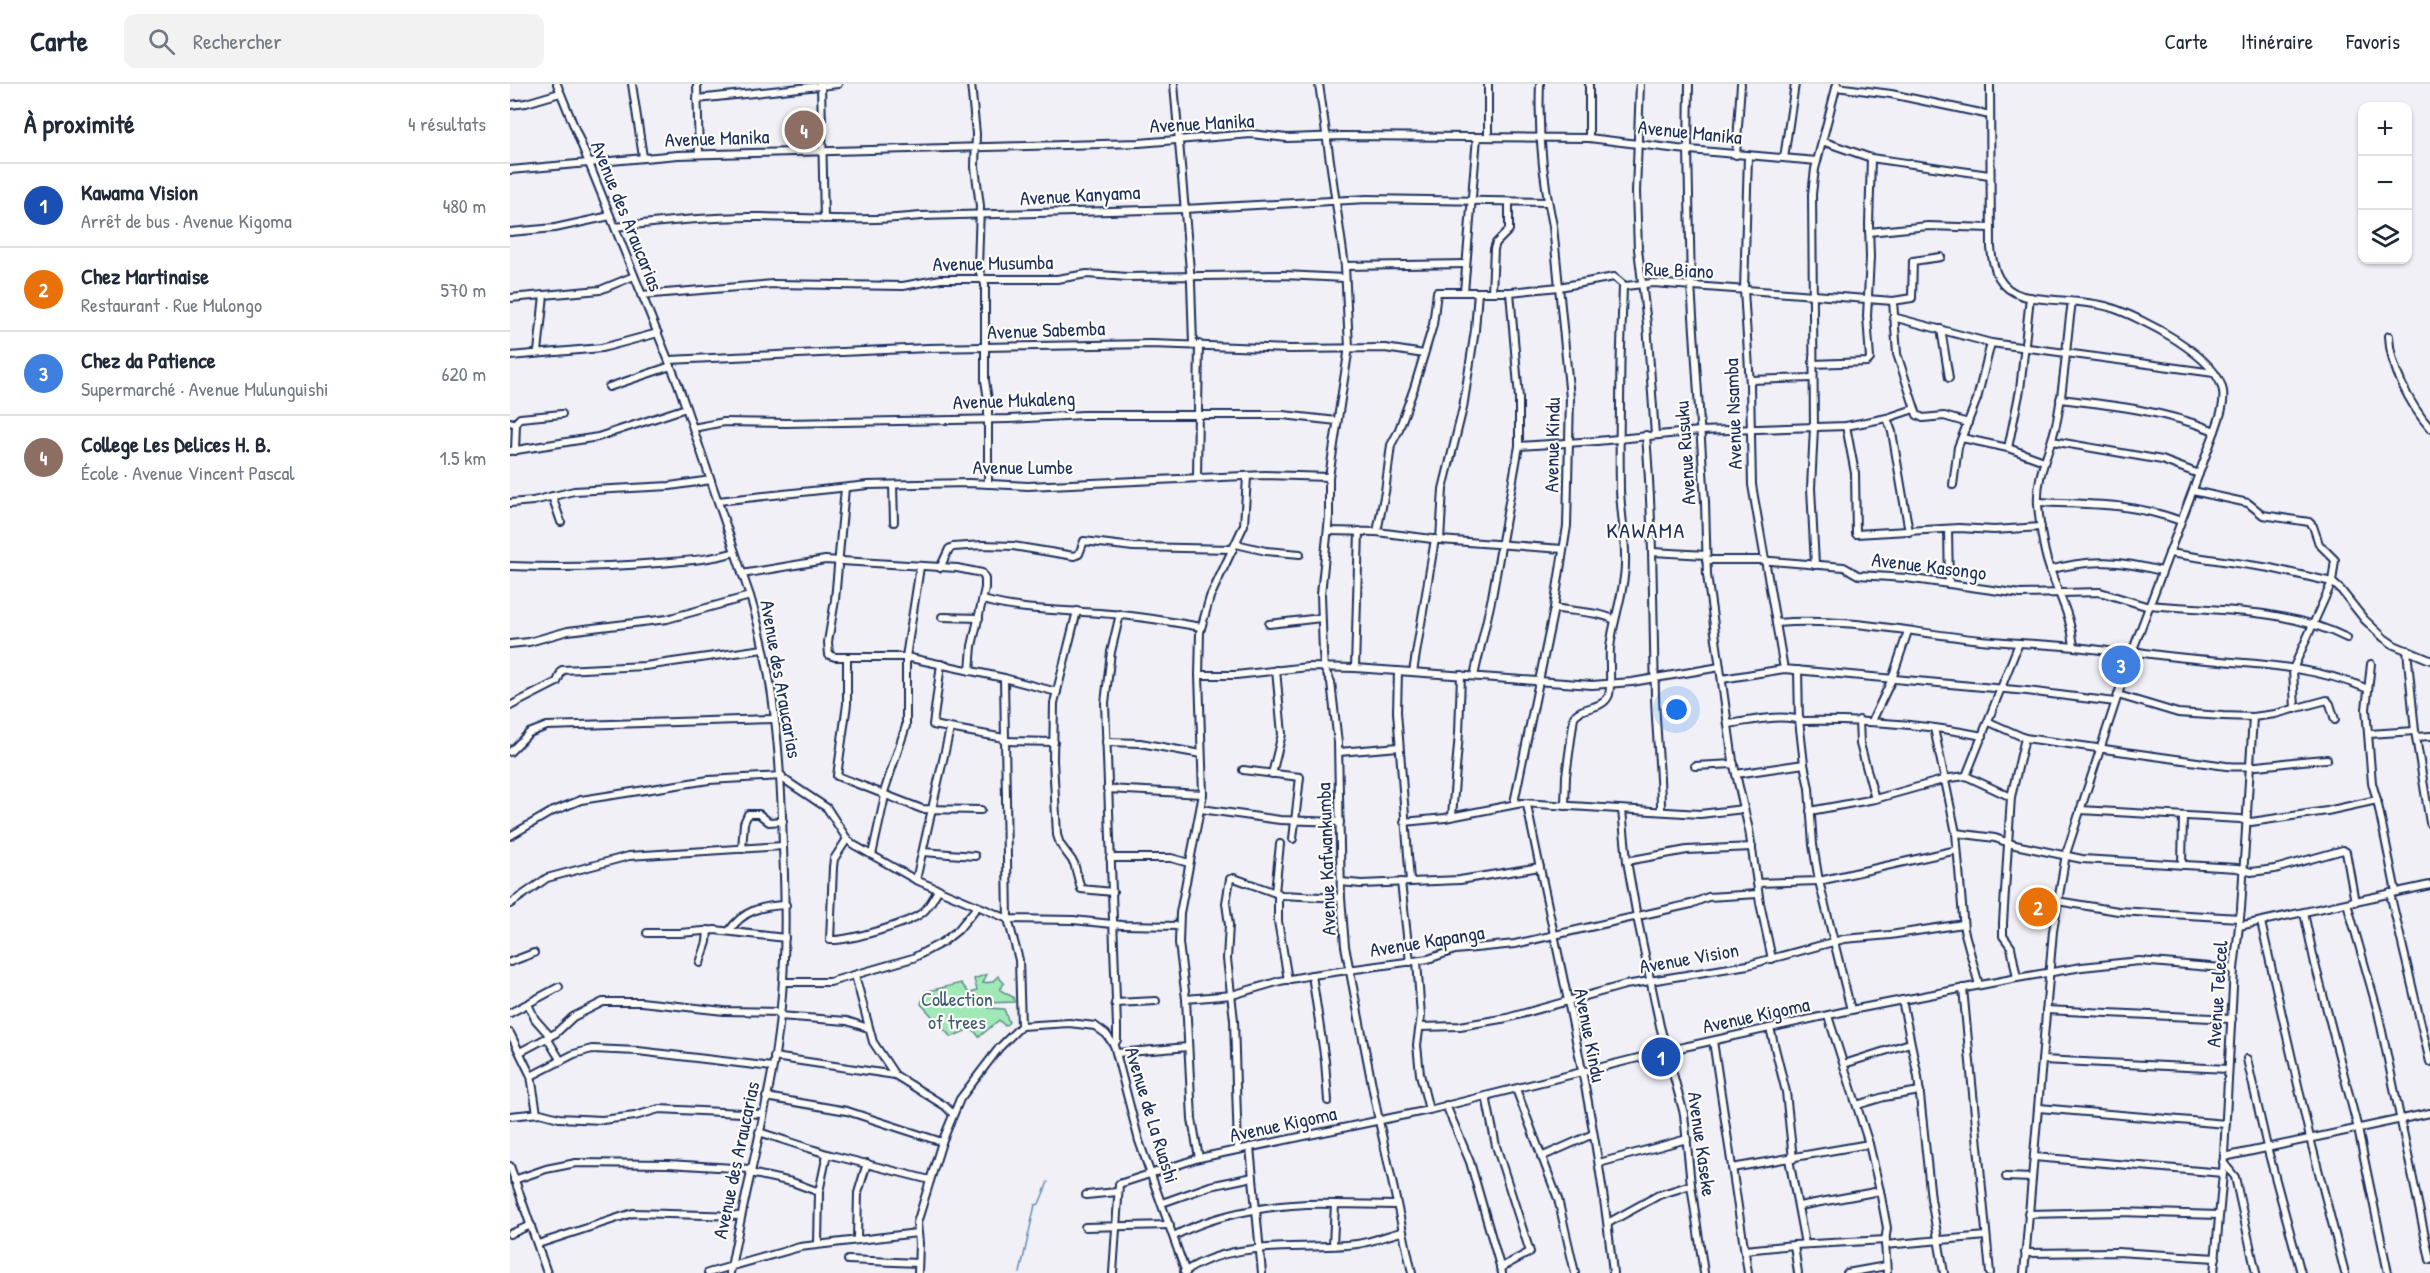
<!DOCTYPE html>
<html lang="fr">
<meta charset="utf-8">
<style>
body{margin:0;font-family:"Patrick Hand",sans-serif;background:#f2f2f3;color:#1f2937}
.controls{position:absolute;right:18px;top:18px;display:grid;overflow:hidden;border-radius:12px;box-shadow:0 2px 4px #0004}
.controls button{width:54px;height:54px;display:grid;place-items:center;padding:0;border:0;border-bottom:2px solid #e0e1e3;background:#fff;color:#1f2937;font:30px sans-serif}
.you{position:absolute;left:1167px;top:626px;width:21px;height:21px;margin:-15px;border:4px solid #fff;border-radius:50%;background:#1a73e8;box-shadow:0 0 0 9px #1a73e833}
.badge{display:grid;place-items:center;width:39px;height:39px;border-radius:50%;background:#d1495b;color:#fff;font-size:20px;font-weight:700}
.pin{position:absolute;translate:-50% -50%;border:3px solid #fff;box-shadow:0 2px 6px #0006}
.list{margin:0;padding:0;list-style:none}
h2{display:flex;justify-content:space-between;align-items:center;height:78px;margin:0;padding:0 24px;font-size:26px}
h2 small{font-size:20px;font-weight:400;color:#747a83}
.list li{display:grid;grid-template-columns:39px 1fr auto;gap:18px;align-items:center;box-sizing:border-box;height:84px;padding:0 24px;border-top:2px solid #e0e1e3}
.list b{display:block;font-size:22px;white-space:nowrap}
.list p{margin:0;font-size:20px;white-space:nowrap;color:#747a83}
.list em{font-size:20px;font-style:normal;color:#747a83}
.icon{flex:none;width:33px;height:33px;fill:none;stroke:currentColor;stroke-width:2;stroke-linecap:round;stroke-linejoin:round}
.map{position:relative;flex:none;width:1920px;height:1189px;overflow:hidden}
header{display:flex;align-items:center;gap:36px;box-sizing:border-box;height:84px;padding:0 30px;background:#fff;border-bottom:2px solid #e0e1e3}
header strong{font-size:28px}
nav{display:flex;gap:33px;margin-inline-start:auto;font-size:21px}
.search{width:420px;height:54px;background:#f2f2f3;display:flex;align-items:center;gap:15px;box-sizing:border-box;padding:0 21px;border-radius:12px;color:#747a83;font-size:22px}
main{display:flex}
aside{flex:1;background:#fff}
.map>svg:first-child{display:block}
.green{fill:#a0e9b7;stroke:#5e8c8a;stroke-width:1.5}
.lines{fill:none;stroke-linecap:round;stroke-linejoin:round}
.stream{stroke:#6590b9;stroke-width:1.5}
.minor-casing{stroke:#1b2f5e;stroke-width:10}
.minor{stroke:#fdfcf7;stroke-width:6}
.labels{text-anchor:middle;stroke-width:4.5;stroke-linejoin:round;paint-order:stroke}
.street-label{font-size:20px;fill:#1b2f5e;stroke:#fdfcf7}
.park-label{font-size:20px;fill:#3c5e74;stroke:#fdfcf7}
.quarter-label{font-size:22px;letter-spacing:1.5px;fill:#1b2f5e;stroke:#fdfcf7}
</style>
<header>
<strong>Carte</strong>
<div class="search"><svg class="icon" aria-label="search" viewBox="0 0 24 24"><circle cx="10" cy="10" r="6"/><path d="M15 15l6 6"/></svg>Rechercher</div>
<nav><a>Carte</a><a>Itinéraire</a><a>Favoris</a></nav>
</header>
<main>
<aside>
<h2>À proximité<small>4 résultats</small></h2>
<ul class="list">
<li><span class="badge" style="background:#1a4fb4">1</span><div><b>Kawama Vision</b><p>Arrêt de bus · Avenue Kigoma</p></div><em>480 m</em></li>
<li><span class="badge" style="background:#e8710a">2</span><div><b>Chez Martinaise</b><p>Restaurant · Rue Mulongo</p></div><em>570 m</em></li>
<li><span class="badge" style="background:#3f7fe0">3</span><div><b>Chez da Patience</b><p>Supermarché · Avenue Mulunguishi</p></div><em>620 m</em></li>
<li><span class="badge" style="background:#8d6e63">4</span><div><b>College Les Delices H. B.</b><p>École · Avenue Vincent Pascal</p></div><em>1.5 km</em></li>
</ul>
</aside>
<div class="map">
<svg width="1920" height="1189" viewBox="0 0 1920 1189">
<rect width="100%" height="100%" fill="#f0f0f6"/>
<filter id="ink" filterUnits="userSpaceOnUse"><feTurbulence type="fractalNoise" baseFrequency=".0167" numOctaves="2"/><feDisplacementMap in="SourceGraphic" scale="12" xChannelSelector="R" yChannelSelector="G"/><feConvolveMatrix kernelMatrix="1 2 1 2 8 2 1 2 1" color-interpolation-filters="sRGB"/></filter>
<g filter="url(#ink)">
<polygon class="green" points="477,890 473,899 482,898 488,892 494,899 490,906 503,913 504,918 476,919 478,924 494,925 499,938 495,942 489,936 469,953 462,944 441,953 411,920 415,908 451,899 460,910 467,906 464,895"/>
<g class="lines">
<polyline class="stream" points="510,1189 525,1121 529,1120 538,1098"/>
<defs>
<g id="minor">
<path d="M 47,0 L 168,300 L 240,512 C 265,592 271,679 273,763 C 276,833 276,902 265,971 C 253,1044 233,1116 220,1189"/>
<polyline points="122,0 133,73"/>
<polyline points="187,0 189,70"/>
<polyline points="311,0 314,135"/>
<polyline points="461,0 466,50 465,83 470,122 468,184 475,200 475,296 478,316 478,400"/>
<polyline points="664,0 681,198 683,260"/>
<polyline points="809,0 835,182 839,263 819,393 819,433 811,510 813,569 814,584 821,598 828,659 831,814 835,862 869,1037 902,1189"/>
<polyline points="1130,0 1126,108 1128,165 1137,240 1145,351"/>
<polyline points="1179,0 1178,66 1181,201 1195,418 1197,491 1223,677 1239,746 1250,819 1262,875"/>
<path d="M 1480,0 L 1481,164 C 1483,186 1489,205 1513,212 C 1541,218 1571,215 1599,223 C 1631,233 1707,272 1713,307 C 1715,321 1709,335 1705,347 L 1621,571 L 1556,770 L 1543,847 L 1514,1189"/>
<polyline points="1326,3 1381,10 1480,31"/>
<polyline points="187,15 328,0"/>
<polyline points="0,21 16,19 50,9"/>
<polyline points="978,53 978,0"/>
<polyline points="1079,54 1079,0"/>
<polyline points="1312,57 1361,74 1479,91"/>
<polyline points="1226,71 1231,0"/>
<polyline points="1238,72 1234,206 1240,301 1242,401 1274,585"/>
<polyline points="1274,74 1285,0"/>
<polyline points="0,86 168,71 629,59 741,50 777,54 834,52 1079,54 1168,65 1307,77"/>
<path d="M 105,143 C 154,137 203,132 251,133 C 305,134 358,138 411,132 L 674,125 L 857,115 L 1038,118"/>
<polyline points="0,148 45,144 100,132"/>
<polyline points="1359,148 1418,142 1481,144"/>
<polyline points="835,182 956,180"/>
<polyline points="954,208 967,53"/>
<polyline points="982,208 984,165 986,159 999,146 999,118"/>
<polyline points="131,211 263,200 393,202 431,195 547,195 577,190 617,193 774,191 835,194"/>
<polyline points="0,214 90,206 124,192"/>
<polyline points="1383,217 1387,270 1407,331 1413,334 1434,332 1458,339"/>
<path d="M 1562,218 C 1556,257 1555,298 1547,336 C 1541,367 1526,388 1528,421 C 1530,443 1533,468 1541,488 C 1551,516 1561,533 1564,562"/>
<polyline points="1383,233 1481,259 1704,289"/>
<polyline points="1431,245 1439,294"/>
<path d="M 1879,252 C 1880,283 1900,321 1920,344"/>
<polyline points="28,268 34,211"/>
<polyline points="0,272 92,264 148,249"/>
<polyline points="159,276 418,264 641,260 780,265 875,264 914,270"/>
<polyline points="1303,280 1357,278 1360,275 1357,232 1360,173 1359,140 1361,74"/>
<polyline points="1240,296 1303,294"/>
<polyline points="99,303 161,282"/>
<path d="M 1550,315 C 1603,321 1655,327 1705,347"/>
<polyline points="1377,334 1382,348 1399,448"/>
<polyline points="0,338 6,340 5,367"/>
<polyline points="5,339 10,334 52,330"/>
<polyline points="1336,342 1345,389 1346,450 1449,444 1484,446 1531,443"/>
<polyline points="183,344 214,338 276,339 499,335 573,331 773,331 827,337"/>
<path d="M 1136,351 C 1143,438 1143,525 1145,612 C 1146,650 1151,688 1151,726"/>
<polyline points="1452,354 1498,364 1534,377"/>
<polyline points="1542,357 1652,376 1689,390"/>
<polyline points="1009,362 1087,357 1190,347 1336,342 1377,334 1404,325"/>
<polyline points="1498,364 1510,306 1520,213"/>
<polyline points="0,367 88,353 176,324"/>
<polyline points="687,393 689,260"/>
<polyline points="383,401 384,438"/>
<polyline points="1443,401 1448,363 1467,315 1481,259"/>
<polyline points="335,404 325,516 318,558 319,571 325,573 396,573 494,594 547,608"/>
<polyline points="1683,407 1738,419 1753,431 1799,438 1803,442 1809,460 1825,476 1822,498 1783,585 1785,625"/>
<polyline points="42,412 51,438"/>
<polyline points="208,417 358,401 459,399 518,402 755,391 819,393"/>
<path d="M 1528,418 C 1581,421 1620,418 1671,437"/>
<polyline points="0,419 23,417 64,407 160,402 201,396"/>
<polyline points="1438,445 1439,500"/>
<polyline points="818,447 867,448 930,456 1053,465"/>
<polyline points="867,448 875,408 881,361 888,348 904,304 923,241 927,208 1000,208 1049,203 1104,193 1115,202 1143,199 1383,217 1402,214 1403,177 1431,173"/>
<polyline points="930,456 933,405 953,324 965,246 968,208"/>
<polyline points="726,460 756,467 790,470"/>
<polyline points="1143,468 1196,471"/>
<polyline points="1659,469 1760,484 1822,498 1831,506 1854,535 1874,554 1884,561 1920,576"/>
<polyline points="1196,476 1248,476 1334,483 1348,491 1396,494 1511,510 1590,508 1639,523"/>
<polyline points="1305,481 1301,404 1304,344 1302,110 1305,85 1327,0"/>
<path d="M 0,482 C 49,484 99,483 148,479 C 173,477 200,476 225,468"/>
<polyline points="430,484 439,465 443,463 473,461 503,462 564,472 569,470 574,457 623,463 723,465"/>
<path d="M 1540,486 C 1581,474 1611,477 1652,487"/>
<polyline points="232,490 315,476 447,484 472,489 475,495 475,504 462,562 460,587"/>
<path d="M 473,516 C 511,527 551,526 589,529 C 624,531 657,537 691,543"/>
<path d="M 1640,521 C 1706,527 1777,524 1837,554"/>
<path d="M 1044,524 C 1064,528 1087,527 1105,536"/>
<polyline points="567,527 544,619 543,676 547,751 550,760 564,779 571,805 603,808"/>
<polyline points="432,533 469,534"/>
<path d="M 1266,539 C 1334,533 1404,549 1471,556 C 1522,561 1572,561 1621,571"/>
<polyline points="759,540 811,534"/>
<polyline points="0,560 19,558 58,547 157,535 240,512"/>
<polyline points="1897,566 1905,647 1920,739"/>
<path d="M 1623,567 C 1701,582 1784,573 1858,605"/>
<polyline points="337,573 337,620 327,692 412,725 471,726"/>
<polyline points="431,580 423,641 494,654"/>
<polyline points="845,584 849,447"/>
<polyline points="1288,586 1289,636 1294,680 1299,704 1303,761 1309,797 1341,926"/>
<polyline points="888,587 887,628 900,797"/>
<polyline points="903,588 925,455"/>
<polyline points="689,591 726,591 798,583 845,584 1082,601 1122,598 1210,583"/>
<polyline points="964,592 982,513 1009,362 1009,314 1000,208"/>
<polyline points="494,594 498,835 563,836 612,841 669,842"/>
<polyline points="1212,595 1274,585 1517,607 1605,618"/>
<polyline points="1608,611 1668,629 1713,632 1743,633 1765,630 1817,616 1820,620 1825,636"/>
<polyline points="0,622 47,598 52,586 135,582 253,565"/>
<polyline points="1349,636 1350,660 1365,715"/>
<polyline points="1362,637 1382,595 1398,547"/>
<path d="M 1479,638 L 1515,654 L 1716,682 C 1750,685 1783,676 1817,675"/>
<path d="M 1218,640 C 1241,637 1271,629 1293,637 C 1354,636 1413,640 1473,652"/>
<polyline points="1424,644 1446,749 1454,846 1469,901"/>
<polyline points="1859,650 1905,647"/>
<polyline points="1906,653 1920,652"/>
<polyline points="494,657 544,658"/>
<polyline points="596,658 630,659 691,670"/>
<polyline points="0,668 19,649 37,642 264,635"/>
<polyline points="829,668 889,663"/>
<polyline points="1185,682 1224,680"/>
<polyline points="733,686 790,693 783,755"/>
<polyline points="762,690 772,650 766,586"/>
<polyline points="1226,690 1294,680"/>
<polyline points="1456,692 1509,559"/>
<polyline points="272,694 317,724 337,755 344,761 406,796 498,835 509,876 511,942"/>
<polyline points="597,705 693,710"/>
<polyline points="373,711 396,642 396,573 410,483"/>
<polyline points="1867,716 1886,808"/>
<path d="M 1004,719 L 1044,524 L 1057,442 L 1060,314 L 1043,142 C 1033,96 1028,47 1030,0"/>
<path d="M 1017,721 C 1048,876 1087,1031 1103,1189"/>
<path d="M 1055,722 L 1056,692 L 1064,633 C 1070,622 1091,626 1098,613 C 1102,608 1099,574 1100,564 C 1103,535 1115,508 1115,479 C 1116,455 1111,431 1110,406 C 1109,338 1110,270 1113,202"/>
<polyline points="691,725 770,736 830,738"/>
<polyline points="1112,726 1117,777 1127,833 1150,942 1174,1030 1181,1101 1194,1189"/>
<polyline points="1570,726 1730,735 1741,738 1817,727 1867,716 1862,699 1856,625 1861,580"/>
<polyline points="1300,727 1365,715 1440,694 1456,692 1501,713"/>
<polyline points="942,732 949,649 951,591"/>
<polyline points="894,738 935,734 1012,719 1190,730 1234,725"/>
<polyline points="1446,749 1485,754 1505,761 1572,775 1727,784 1741,788 1765,785 1833,766 1836,768 1845,818"/>
<polyline points="0,752 41,728 71,716 199,696 272,692"/>
<path d="M 337,755 L 324,775 L 323,783 L 320,856 C 338,857 399,840 413,828 C 420,822 424,812 429,805"/>
<polyline points="232,765 234,739 238,730 249,730 259,738 273,737"/>
<polyline points="413,768 465,772"/>
<polyline points="362,771 375,712"/>
<polyline points="600,774 661,774 679,779"/>
<polyline points="1117,777 1177,766 1242,763"/>
<polyline points="1672,781 1673,732"/>
<polyline points="406,796 440,645"/>
<polyline points="831,798 851,800 950,796 1030,783"/>
<polyline points="891,798 900,878"/>
<polyline points="1247,799 1309,797 1447,766"/>
<polyline points="765,808 770,760"/>
<polyline points="768,809 768,837 778,896"/>
<polyline points="1880,809 1920,978"/>
<polyline points="1547,817 1608,827 1730,834"/>
<polyline points="1837,819 1868,928 1920,1176"/>
<polyline points="0,820 37,794 119,772 273,762"/>
<polyline points="1794,829 1805,880 1848,1045 1878,1189"/>
<polyline points="1751,838 1800,1054 1835,1189"/>
<polyline points="1729,842 1920,801"/>
<path d="M 219,847 C 234,826 251,822 276,821"/>
<polyline points="137,849 170,849 205,846 275,854"/>
<polyline points="907,877 911,932 907,961 910,990 919,1026"/>
<polyline points="0,878 24,869"/>
<polyline points="190,879 197,858 198,846"/>
<polyline points="345,891 363,958 385,991"/>
<polyline points="802,891 815,977 818,1017"/>
<polyline points="1507,894 1501,863 1493,852 1493,839 1501,713 1515,654"/>
<polyline points="273,898 320,898 403,874 433,858 448,846 467,823"/>
<polyline points="1453,904 1480,1189"/>
<polyline points="676,915 722,911 770,897 802,891 918,875 945,866 1005,860 1181,820 1198,813 1248,810"/>
<polyline points="1392,916 1408,993 1421,1115 1434,1189"/>
<polyline points="605,919 646,917"/>
<polyline points="18,920 25,935 40,952"/>
<polyline points="1536,926 1722,935"/>
<polyline points="0,929 49,903"/>
<polyline points="269,932 337,937 358,944"/>
<polyline points="1318,932 1359,1060 1370,1107 1377,1144 1375,1158 1377,1189"/>
<polyline points="910,943 950,942 997,934 1115,901 1238,881 1334,855 1380,851 1453,840"/>
<polyline points="1260,944 1276,1008 1283,1075"/>
<polyline points="0,949 21,992 27,1029"/>
<polyline points="37,954 51,977"/>
<polyline points="1203,957 1238,1189"/>
<polyline points="604,961 607,956 607,943 595,619 601,568 610,530"/>
<polyline points="10,968 46,949 63,933 93,918 131,918 214,927 270,928"/>
<polyline points="607,969 678,963"/>
<polyline points="264,973 385,991 435,1022 443,1030"/>
<polyline points="1737,975 1757,1063 1791,1189"/>
<polyline points="1532,976 1718,985"/>
<polyline points="1334,980 1400,959"/>
<polyline points="21,992 64,970 82,965 128,967 262,983"/>
<polyline points="1006,1005 1048,1115 1065,1189"/>
<polyline points="976,1012 986,1062 1020,1168 990,1184"/>
<polyline points="256,1013 337,1027 432,1058"/>
<polyline points="936,1021 960,1078 992,1189"/>
<polyline points="1347,1021 1374,1013 1410,1007"/>
<polyline points="1529,1024 1716,1040"/>
<polyline points="0,1032 30,1029 49,1034 92,1036 125,1032 149,1025 253,1030"/>
<polyline points="249,1048 317,1070 420,1096"/>
<polyline points="740,1063 752,1189"/>
<polyline points="728,1066 724,936 717,875 719,841 716,819 720,795 724,794 771,811 831,814"/>
<polyline points="1031,1073 1083,1050"/>
<polyline points="1524,1073 1713,1089"/>
<polyline points="1714,1073 1920,1029"/>
<polyline points="689,1074 682,1035 676,915 669,859 670,829 693,710 689,591 690,548 700,513 734,441 737,393"/>
<polyline points="1279,1075 1295,1160"/>
<polyline points="1713,1078 1725,1093 1746,1189"/>
<polyline points="1089,1079 1177,1055"/>
<polyline points="0,1082 37,1189"/>
<polyline points="1222,1084 1359,1060"/>
<polyline points="240,1089 282,1098 309,1108"/>
<polyline points="1496,1093 1522,1094"/>
<polyline points="4,1096 36,1085 66,1079 158,1080 240,1085"/>
<polyline points="576,1111 607,1108"/>
<polyline points="652,1119 700,1102 743,1093"/>
<polyline points="1289,1122 1370,1107"/>
<polyline points="1518,1130 1609,1128 1709,1131"/>
<polyline points="1098,1139 1149,1111 1181,1101"/>
<polyline points="575,1143 660,1141"/>
<polyline points="0,1150 21,1141"/>
<path d="M 664,1152 C 708,1128 774,1118 825,1120"/>
<polyline points="347,1154 348,1109 357,1079"/>
<polyline points="28,1160 123,1129 231,1132"/>
<polyline points="308,1160 309,1108 317,1070"/>
<polyline points="823,1161 825,1120 886,1121"/>
<polyline points="1284,1161 1288,1189"/>
<polyline points="1375,1161 1476,1152"/>
<polyline points="1235,1166 1284,1161 1376,1156"/>
<polyline points="1515,1169 1607,1168 1706,1174"/>
<polyline points="338,1176 408,1179"/>
<path d="M 674,1188 C 725,1154 789,1167 847,1160 C 862,1158 877,1151 892,1148"/>
<polyline points="198,1189 290,1163 407,1149"/>
<polyline points="408,1189 409,1159 407,1139 432,1058 450,1015 489,964 511,942 559,939 585,942 596,950 604,961 629,1057 676,1189"/>
<polyline points="603,1189 609,1100 689,1074 919,1026 1156,967 1341,926 1507,894 1572,883 1629,877 1724,885"/>
<polyline points="1337,1189 1376,1182"/>
<polyline points="1704,1189 1713,1089 1724,885 1731,825 1743,633"/>
</g>
</defs>
<use href="#minor" class="minor-casing"/>
<use href="#minor" class="minor"/>
</g>
</g>
<g class="labels">
<g class="street-label">
<text transform="translate(692 39) rotate(-3)" y="7">Avenue Manika</text>
<text transform="translate(1180 48) rotate(6)" y="7">Avenue Manika</text>
<text transform="translate(207 54) rotate(-2)" y="7">Avenue Manika</text>
<text transform="translate(570 111) rotate(-3)" y="7">Avenue Kanyama</text>
<text transform="translate(117 132) rotate(68)" y="7">Avenue des Araucarias</text>
<text transform="translate(483 179) rotate(-1)" y="7">Avenue Musumba</text>
<text transform="translate(1169 186) rotate(2)" y="7">Rue Biano</text>
<text transform="translate(536 246) rotate(-2)" y="7">Avenue Sabemba</text>
<text transform="translate(504 316) rotate(-2)" y="7">Avenue Mukaleng</text>
<text transform="translate(1223 330) rotate(-92)" y="7">Avenue Nsamba</text>
<text transform="translate(1042 361) rotate(-89)" y="7">Avenue Kindu</text>
<text transform="translate(1175 369) rotate(-94)" y="7">Avenue Rusuku</text>
<text x="513" y="390">Avenue Lumbe</text>
<text transform="translate(1419 482) rotate(7)" y="7">Avenue Kasongo</text>
<text transform="translate(271 595) rotate(80)" y="7">Avenue des Araucarias</text>
<text transform="translate(816 775) rotate(-92)" y="7">Avenue Kafwankumba</text>
<text transform="translate(917 857) rotate(-9)" y="7">Avenue Kapanga</text>
<text transform="translate(1179 874) rotate(-10)" y="7">Avenue Vision</text>
<text transform="translate(1707 910) rotate(-86)" y="7">Avenue Telecel</text>
<text transform="translate(1246 931) rotate(-12)" y="7">Avenue Kigoma</text>
<text transform="translate(1080 951) rotate(79)" y="7">Avenue Kindu</text>
<text transform="translate(642 1031) rotate(73)" y="7">Avenue de La Ruashi</text>
<text transform="translate(773 1040) rotate(-12)" y="7">Avenue Kigoma</text>
<text transform="translate(1192 1060) rotate(82)" y="7">Avenue Kaseke</text>
<text transform="translate(226 1076) rotate(-78)" y="7">Avenue des Araucarias</text>
</g>
<g class="park-label">
<text x="447" y="922">Collection<tspan x="447" dy="23">of trees</tspan></text>
</g>
<g class="quarter-label">
<text x="1136" y="454">KAWAMA</text>
</g>
</g>
</svg>
<div class="controls">
<button>+</button>
<button>−</button>
<button><svg class="icon" aria-label="layers" viewBox="0 0 24 24"><path d="M12 4l9 5-9 5-9-5zM3 14l9 5 9-5"/></svg></button>
</div>
<div class="you"></div>
<div class="pin badge" style="left:1151px;top:973px;background:#1a4fb4">1</div>
<div class="pin badge" style="left:1528px;top:823px;background:#e8710a">2</div>
<div class="pin badge" style="left:1611px;top:581px;background:#3f7fe0">3</div>
<div class="pin badge" style="left:294px;top:46px;background:#8d6e63">4</div>
</div>
</main>
